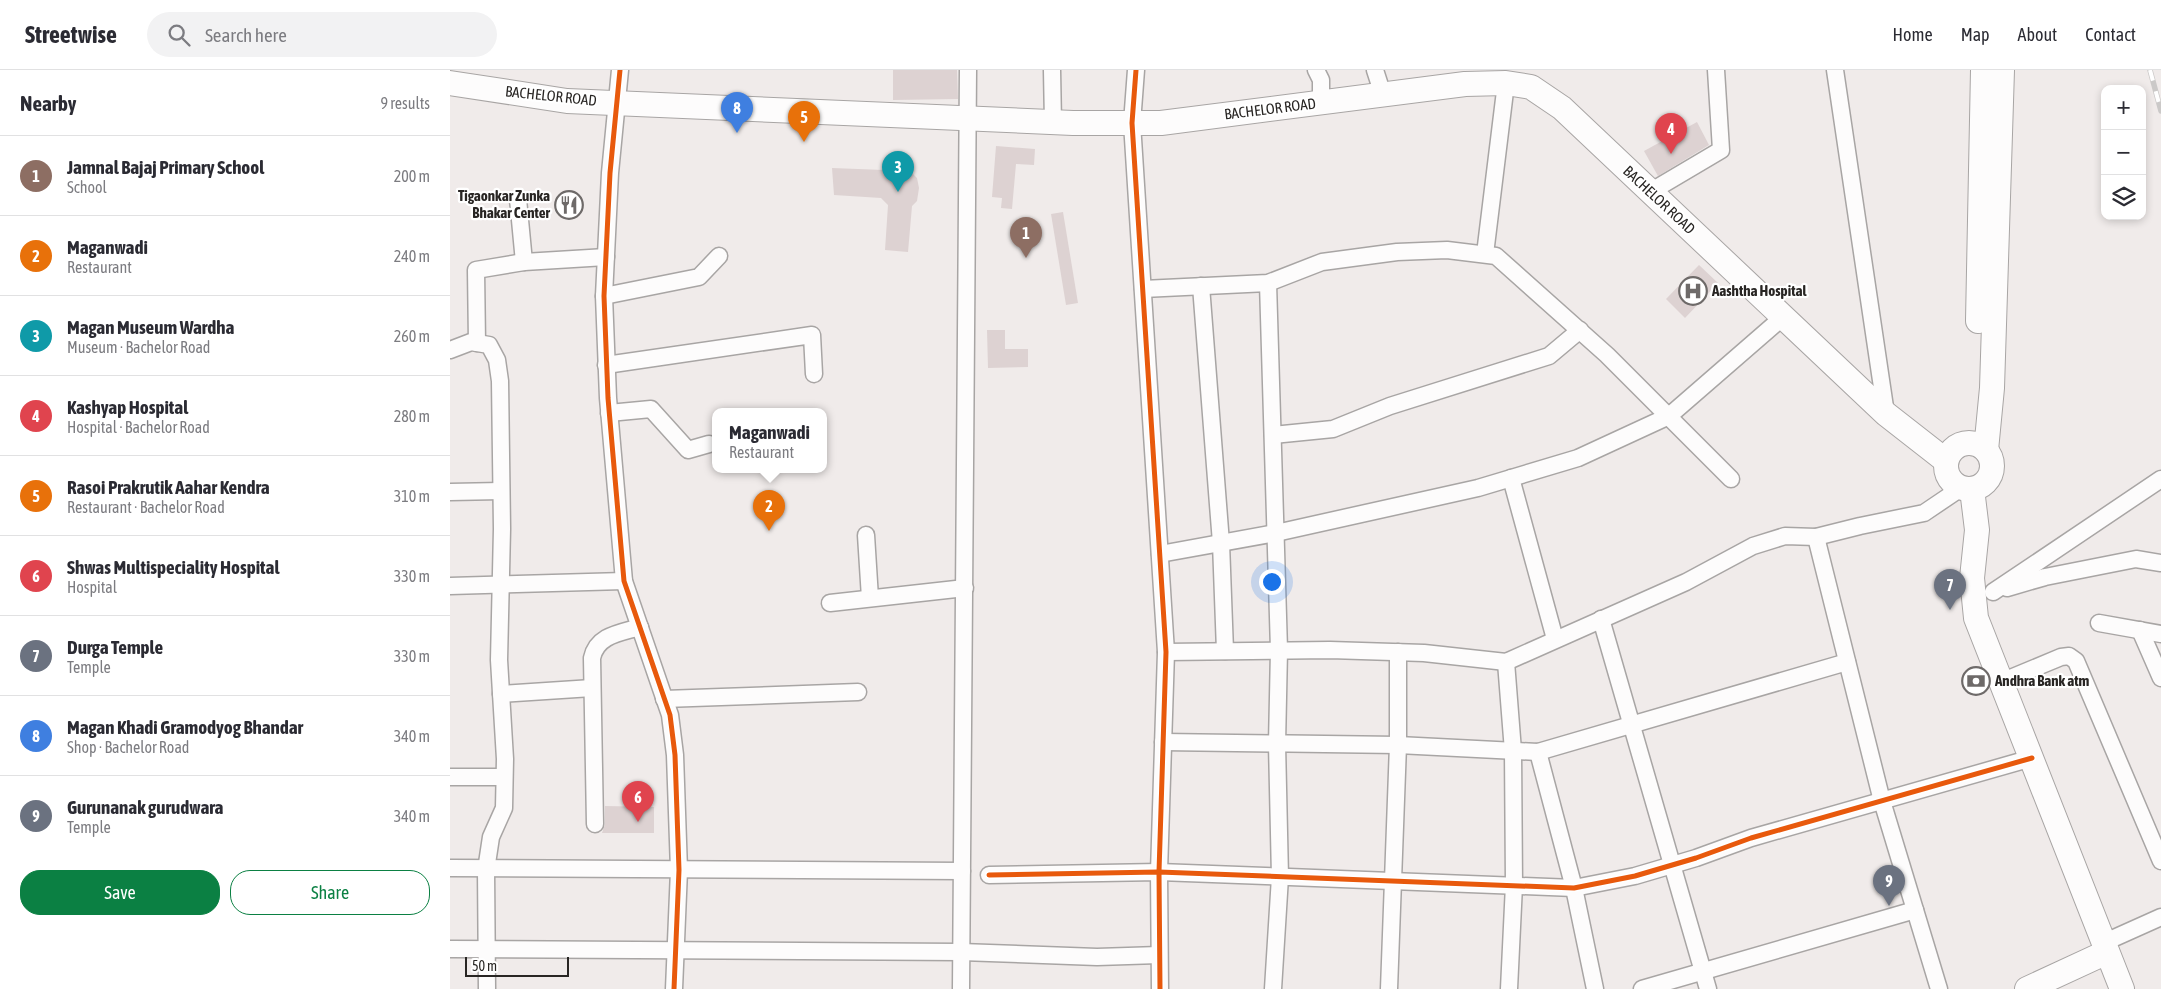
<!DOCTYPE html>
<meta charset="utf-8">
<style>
body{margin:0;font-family:"Asap Condensed",sans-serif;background:#f2f2f3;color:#2b2b33}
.controls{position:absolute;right:15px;top:15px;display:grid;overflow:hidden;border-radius:10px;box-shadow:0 2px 8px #0003}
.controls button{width:45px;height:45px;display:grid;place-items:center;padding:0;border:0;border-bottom:1px solid #e1e1e2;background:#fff;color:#2b2b33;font:25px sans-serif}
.scale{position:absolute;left:15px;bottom:12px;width:104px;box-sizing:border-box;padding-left:5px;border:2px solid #282523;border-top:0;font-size:14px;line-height:18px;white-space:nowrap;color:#282523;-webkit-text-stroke:4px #fff;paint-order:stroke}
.you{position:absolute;left:821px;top:511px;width:18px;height:18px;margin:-12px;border:4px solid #fff;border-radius:50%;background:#1a73e8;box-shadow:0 0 0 8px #1a73e833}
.badge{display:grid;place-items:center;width:32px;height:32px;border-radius:50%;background:#0b8043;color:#fff;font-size:16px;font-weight:700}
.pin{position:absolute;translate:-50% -41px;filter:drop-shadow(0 1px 2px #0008)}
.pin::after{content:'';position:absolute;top:26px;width:18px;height:15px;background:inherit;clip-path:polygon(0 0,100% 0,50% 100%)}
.popup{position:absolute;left:262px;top:338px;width:115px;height:65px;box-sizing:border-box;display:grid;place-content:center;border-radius:10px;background:#fff;filter:drop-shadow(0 1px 4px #0005);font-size:16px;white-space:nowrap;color:#7c7c81}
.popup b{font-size:19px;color:#2b2b33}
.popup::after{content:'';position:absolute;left:50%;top:100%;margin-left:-10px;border:10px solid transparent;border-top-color:#fff}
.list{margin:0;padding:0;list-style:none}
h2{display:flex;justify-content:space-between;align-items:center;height:65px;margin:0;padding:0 20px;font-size:21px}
h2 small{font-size:16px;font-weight:400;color:#7c7c81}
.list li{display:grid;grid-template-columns:32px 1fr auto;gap:15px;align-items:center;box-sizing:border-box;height:80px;padding:0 20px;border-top:1px solid #e1e1e2}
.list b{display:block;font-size:19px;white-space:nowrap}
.list p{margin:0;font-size:16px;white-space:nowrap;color:#7c7c81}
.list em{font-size:16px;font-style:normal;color:#7c7c81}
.actions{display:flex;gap:10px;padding:15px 20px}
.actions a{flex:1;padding:11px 0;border:1px solid #0b8043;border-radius:20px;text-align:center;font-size:18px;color:#0b8043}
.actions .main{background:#0b8043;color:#fff}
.icon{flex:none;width:28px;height:28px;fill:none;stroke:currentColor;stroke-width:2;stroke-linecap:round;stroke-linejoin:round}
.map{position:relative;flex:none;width:1711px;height:919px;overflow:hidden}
header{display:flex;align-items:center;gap:30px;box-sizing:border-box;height:70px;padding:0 25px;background:#fff;border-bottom:1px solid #e1e1e2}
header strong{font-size:24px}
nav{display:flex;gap:28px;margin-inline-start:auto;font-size:18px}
.search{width:350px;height:45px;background:#f2f2f3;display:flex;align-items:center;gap:12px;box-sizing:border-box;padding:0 18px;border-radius:28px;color:#7c7c81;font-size:19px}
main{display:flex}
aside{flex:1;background:#fff}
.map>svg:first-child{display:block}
.building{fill:#ddd2d2}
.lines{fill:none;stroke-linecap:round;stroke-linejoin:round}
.street-casing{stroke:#a8a5a4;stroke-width:19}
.secondary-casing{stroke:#a8a5a4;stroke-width:26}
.street{stroke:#fdfcfc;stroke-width:16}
.secondary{stroke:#fdfcfc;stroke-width:24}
.rail-casing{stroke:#cbc9c8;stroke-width:5.5}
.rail{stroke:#fff;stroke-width:4;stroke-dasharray:11;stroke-linecap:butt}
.cycleway-casing{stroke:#fff;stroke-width:8}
.cycleway{stroke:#e8590c;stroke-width:5}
.labels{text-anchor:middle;stroke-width:4.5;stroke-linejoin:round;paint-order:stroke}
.street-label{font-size:15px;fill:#282523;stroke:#fff}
.poi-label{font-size:15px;font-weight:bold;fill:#282523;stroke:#fff;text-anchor:start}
</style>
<header>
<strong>Streetwise</strong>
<div class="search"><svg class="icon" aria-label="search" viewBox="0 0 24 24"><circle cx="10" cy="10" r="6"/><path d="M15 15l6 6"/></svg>Search here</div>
<nav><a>Home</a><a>Map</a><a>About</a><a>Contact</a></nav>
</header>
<main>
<aside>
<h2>Nearby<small>9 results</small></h2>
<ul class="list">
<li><span class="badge" style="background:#8d6e63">1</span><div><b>Jamnal Bajaj Primary School</b><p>School</p></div><em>200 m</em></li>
<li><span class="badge" style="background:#e8710a">2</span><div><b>Maganwadi</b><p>Restaurant</p></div><em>240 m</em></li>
<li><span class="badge" style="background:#0f9aa8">3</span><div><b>Magan Museum Wardha</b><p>Museum · Bachelor Road</p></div><em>260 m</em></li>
<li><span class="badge" style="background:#e0444e">4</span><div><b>Kashyap Hospital</b><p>Hospital · Bachelor Road</p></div><em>280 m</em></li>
<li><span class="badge" style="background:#e8710a">5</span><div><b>Rasoi Prakrutik Aahar Kendra</b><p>Restaurant · Bachelor Road</p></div><em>310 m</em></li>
<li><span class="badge" style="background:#e0444e">6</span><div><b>Shwas Multispeciality Hospital</b><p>Hospital</p></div><em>330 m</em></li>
<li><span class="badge" style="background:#6b7280">7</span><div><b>Durga Temple</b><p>Temple</p></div><em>330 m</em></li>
<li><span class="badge" style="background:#3f7fe0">8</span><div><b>Magan Khadi Gramodyog Bhandar</b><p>Shop · Bachelor Road</p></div><em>340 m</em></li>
<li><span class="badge" style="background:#6b7280">9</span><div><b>Gurunanak gurudwara</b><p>Temple</p></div><em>340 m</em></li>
</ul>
<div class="actions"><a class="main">Save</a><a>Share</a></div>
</aside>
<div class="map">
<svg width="1711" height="919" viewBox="0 0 1711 919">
<rect width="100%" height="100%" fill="#f0ebea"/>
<g class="building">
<polygon points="443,0 507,0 508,29 443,30"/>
<polygon points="1247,52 1259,75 1208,106 1194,81"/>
<polygon points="546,76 585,79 584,95 566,94 562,139 551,138 552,128 542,127"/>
<polygon points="445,97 460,101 467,108 469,118 467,131 462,136 458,182 435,180 438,135 431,128 384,125 382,98 434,100"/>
<polygon points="613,142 628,233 616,235 601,144"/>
<polygon points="1249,195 1268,213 1235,248 1216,229"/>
<polygon points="537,260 555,260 555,279 578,279 578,297 538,298"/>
<polygon points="155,736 204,737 204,763 152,763 155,754"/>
</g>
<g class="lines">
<defs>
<g id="street">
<polyline points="170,0 160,103 154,226 158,328 174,511 220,645 225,685 229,800 224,919"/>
<polyline points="602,0 603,53"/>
<polyline points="686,0 682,53 716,582 709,802 710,919"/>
<polyline points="866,0 871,10 871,32"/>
<polyline points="925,0 933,25"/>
<polyline points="1385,0 1436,344"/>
<polyline points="1200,122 1271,80 1266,0"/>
<polyline points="68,129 74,192"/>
<polyline points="1035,184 1056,13"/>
<polyline points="818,213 829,580 827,674 830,807 823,919"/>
<polyline points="751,216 771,473 775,581"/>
<polyline points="693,219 818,213 872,192 947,182 997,180 1046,186 1157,285 1281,409"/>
<polyline points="154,226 249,207 269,186"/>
<polyline points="27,273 26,200 74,192 156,187"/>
<polyline points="0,280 21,272 39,275 47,290 50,311 52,459 49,590 55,689 54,738 41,767 36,800 37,919"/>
<polyline points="156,295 362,265 364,304"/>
<polyline points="159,343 201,339 238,380 259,374"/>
<polyline points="823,365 883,359 940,336 1099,286 1130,260"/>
<polyline points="1061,408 1105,569"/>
<polyline points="0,422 51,421"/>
<polyline points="416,465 420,528"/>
<polyline points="1366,467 1432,731 1489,919"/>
<polyline points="710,484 826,463 1028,418 1128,388 1219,346 1333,247"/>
<polyline points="0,516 174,511"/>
<polyline points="1557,518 1595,507 1686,489 1711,493"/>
<polyline points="1543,522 1711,409"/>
<polyline points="380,533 515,518"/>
<polyline points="1151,549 1258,919"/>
<polyline points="1649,553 1711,564"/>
<polyline points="1690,560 1711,608"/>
<polyline points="716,582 880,580 974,583 1056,592 1236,512 1303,476 1335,466 1366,467 1410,456 1474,443 1511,418"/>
<polyline points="1056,592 1063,681 1064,815 1059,919"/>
<polyline points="1551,612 1611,587 1619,586 1626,591 1711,791"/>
<polyline points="51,624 142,618"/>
<polyline points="214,629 408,622"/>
<polyline points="713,672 948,675 1088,682 1397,592"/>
<polyline points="1088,682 1124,818 1145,919"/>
<polyline points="0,707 54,707"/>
<path d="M 145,754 L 142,588 C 147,565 170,563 190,557"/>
<polyline points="0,798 512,801"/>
<polyline points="539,805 709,802 1124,818 1185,806 1246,788 1301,768 1582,688"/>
<polyline points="1653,873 1711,847"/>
<polyline points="0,879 511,882 647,887 709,885"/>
<polyline points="511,919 518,0"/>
<polyline points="939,919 948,675 948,582"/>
<polyline points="1192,919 1465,840"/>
</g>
<g id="secondary">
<polyline points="0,13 117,31 623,53 711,53 1015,14 1056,13 1081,17 1112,38 1436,344 1491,387 1497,388"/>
<polyline points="1528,251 1533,0"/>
<circle cx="1519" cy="396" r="23"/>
<polyline points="1536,380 1542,318 1552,0"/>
<polyline points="1522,419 1527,460 1522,508 1526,548 1672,919"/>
<polyline points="1577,919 1657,882"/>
</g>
</defs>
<use href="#street" class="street-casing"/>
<use href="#secondary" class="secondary-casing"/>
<use href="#street" class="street"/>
<use href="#secondary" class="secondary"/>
<defs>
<polyline id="rail" points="1700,0 1711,41"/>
</defs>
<use href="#rail" class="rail-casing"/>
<use href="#rail" class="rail"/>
<defs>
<g id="cycleway">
<polyline points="170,0 160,103 154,226 158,328 174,511 220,645 225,685 229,800 224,919"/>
<polyline points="686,0 682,53 716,582 709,802 710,919"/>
<polyline points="539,805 709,802 1124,818 1185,806 1246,788 1301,768 1582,688"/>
</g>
</defs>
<use href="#cycleway" class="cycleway-casing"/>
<use href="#cycleway" class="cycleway"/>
</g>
<defs>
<symbol id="restaurant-ring" viewBox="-11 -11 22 22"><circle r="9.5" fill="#fff" stroke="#6e6a69" stroke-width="1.5"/><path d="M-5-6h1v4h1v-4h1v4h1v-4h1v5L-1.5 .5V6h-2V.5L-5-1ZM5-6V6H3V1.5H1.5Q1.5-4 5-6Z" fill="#6e6a69"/></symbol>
<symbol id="hospital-ring" viewBox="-11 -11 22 22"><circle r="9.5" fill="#fff" stroke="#6e6a69" stroke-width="1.5"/><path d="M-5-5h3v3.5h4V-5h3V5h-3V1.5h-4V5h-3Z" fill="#6e6a69"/></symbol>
<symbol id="bank-ring" viewBox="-11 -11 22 22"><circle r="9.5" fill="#fff" stroke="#6e6a69" stroke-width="1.5"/><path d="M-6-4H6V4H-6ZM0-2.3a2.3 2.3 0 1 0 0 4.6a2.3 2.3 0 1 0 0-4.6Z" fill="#6e6a69"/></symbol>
</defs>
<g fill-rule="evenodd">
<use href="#restaurant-ring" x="103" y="119" width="32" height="32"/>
<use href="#hospital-ring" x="1227" y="205" width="32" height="32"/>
<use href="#bank-ring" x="1510" y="595" width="32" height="32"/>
</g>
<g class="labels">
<g class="street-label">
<text transform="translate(101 26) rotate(6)" y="5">BACHELOR ROAD</text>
<text transform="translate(820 39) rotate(-7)" y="5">BACHELOR ROAD</text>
<text transform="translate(1209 130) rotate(43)" y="5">BACHELOR ROAD</text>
</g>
<g class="poi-label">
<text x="100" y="131" text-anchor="end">Tigaonkar Zunka<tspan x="100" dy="17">Bhakar Center</tspan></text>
<text x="1262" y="226">Aashtha Hospital</text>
<text x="1545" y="616">Andhra Bank atm</text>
</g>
</g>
</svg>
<div class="controls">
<button>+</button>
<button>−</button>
<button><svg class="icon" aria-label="layers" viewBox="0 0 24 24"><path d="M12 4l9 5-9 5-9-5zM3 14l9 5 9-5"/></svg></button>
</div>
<div class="scale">50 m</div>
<div class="you"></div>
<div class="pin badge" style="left:576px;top:188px;background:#8d6e63">1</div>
<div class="pin badge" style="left:319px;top:461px;background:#e8710a">2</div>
<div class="popup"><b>Maganwadi</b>Restaurant</div>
<div class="pin badge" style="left:448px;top:122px;background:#0f9aa8">3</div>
<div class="pin badge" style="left:1221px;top:84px;background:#e0444e">4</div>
<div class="pin badge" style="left:354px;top:72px;background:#e8710a">5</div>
<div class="pin badge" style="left:188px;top:752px;background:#e0444e">6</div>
<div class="pin badge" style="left:1500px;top:540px;background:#6b7280">7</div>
<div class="pin badge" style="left:287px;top:63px;background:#3f7fe0">8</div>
<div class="pin badge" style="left:1439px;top:836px;background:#6b7280">9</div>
</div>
</main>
